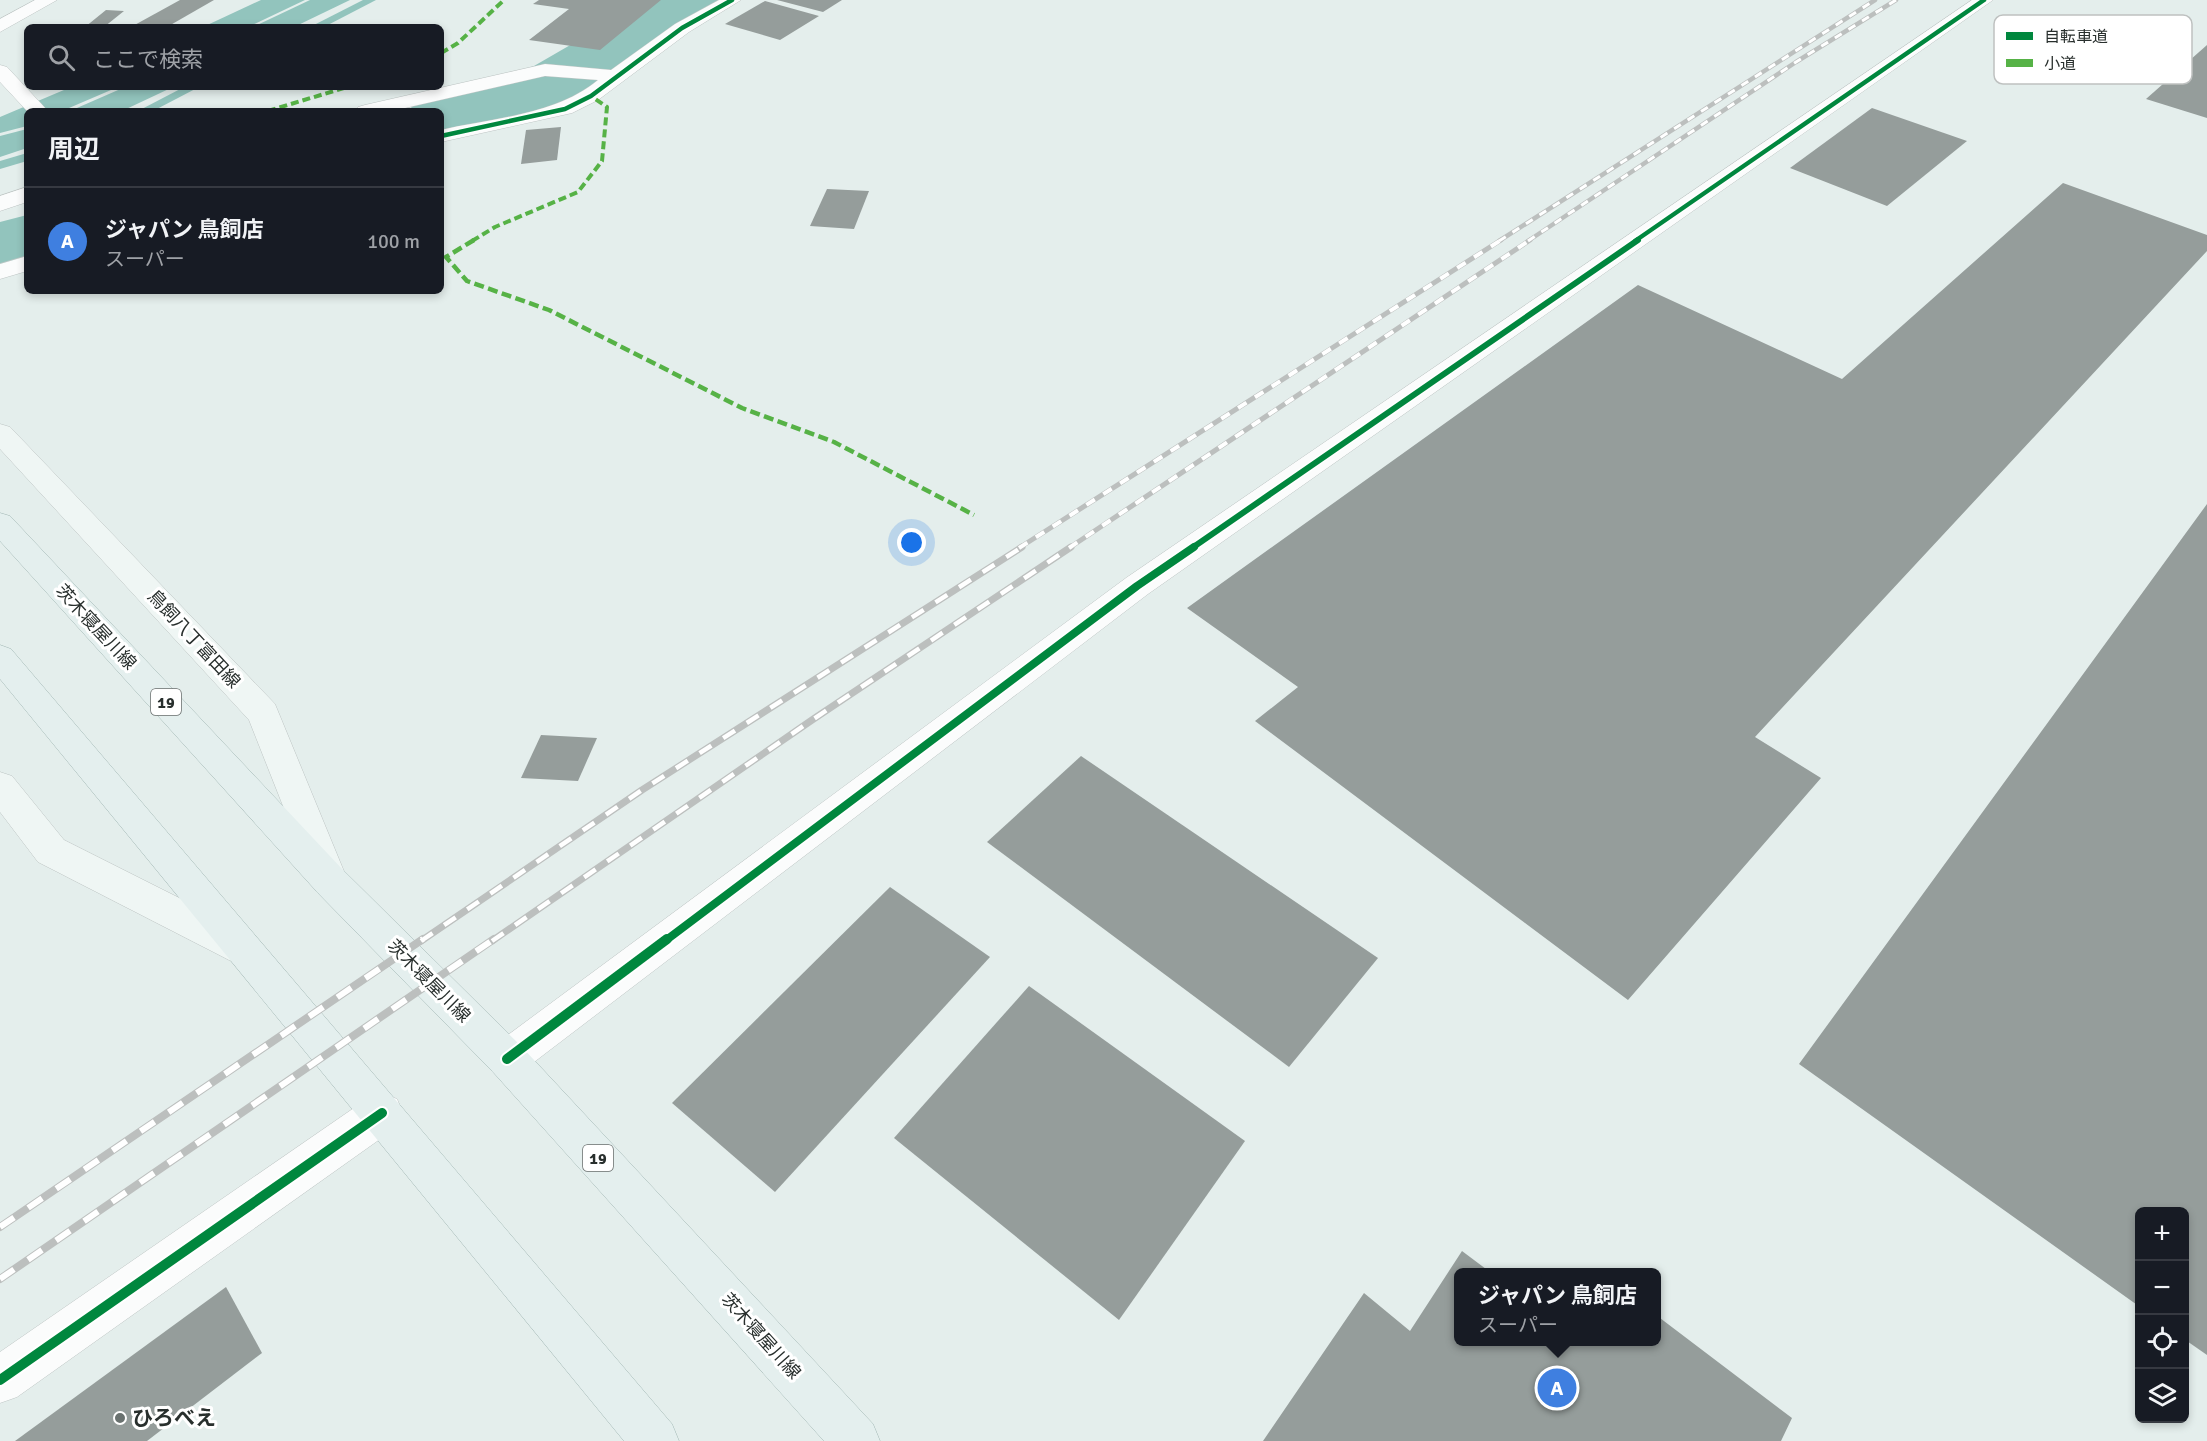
<!DOCTYPE html>
<html lang="ja">
<meta charset="utf-8">
<style>
body{margin:0;font-family:Signika,"Noto Sans JP",sans-serif;background:#20242c;color:#f1f3f6}
.controls{position:absolute;right:18px;bottom:18px;display:grid;overflow:hidden;border-radius:9px;box-shadow:0 3px 9px #0003}
.controls button{width:54px;height:54px;display:grid;place-items:center;padding:0;border:0;border-bottom:2px solid #363941;background:#171b24;color:#f1f3f6;font:30px sans-serif}
.you{position:absolute;left:912px;top:543px;width:21px;height:21px;margin:-15px;border:4px solid #fff;border-radius:50%;background:#1a73e8;box-shadow:0 0 0 9px #1a73e833}
.badge{display:grid;place-items:center;width:39px;height:39px;border-radius:50%;background:#d93025;color:#fff;font-size:20px;font-weight:700}
.pin{position:absolute;translate:-50% -50%;border:3px solid #fff;box-shadow:0 2px 6px #0006}
.popup{position:absolute;left:1454px;top:1268px;width:207px;height:78px;box-sizing:border-box;display:grid;place-content:center;border-radius:9px;background:#171b24;filter:drop-shadow(0 2px 4px #0005);font-size:20px;white-space:nowrap;color:#9ea1a6}
.popup b{font-size:22px;color:#f1f3f6}
.popup::after{content:'';position:absolute;left:50%;top:100%;margin-left:-12px;border:12px solid transparent;border-top-color:#171b24}
.list{margin:0;padding:0;list-style:none}
h2{display:flex;justify-content:space-between;align-items:center;height:78px;margin:0;padding:0 24px;font-size:26px}
h2 small{font-size:20px;font-weight:400;color:#9ea1a6}
.list li{display:grid;grid-template-columns:39px 1fr auto;gap:18px;align-items:center;box-sizing:border-box;height:108px;padding:0 24px;border-top:2px solid #363941}
.list b{display:block;font-size:22px;white-space:nowrap}
.list p{margin:0;font-size:20px;white-space:nowrap;color:#9ea1a6}
.list em{font-size:20px;font-style:normal;color:#9ea1a6}
.icon{flex:none;width:33px;height:33px;fill:none;stroke:currentColor;stroke-width:2;stroke-linecap:round;stroke-linejoin:round}
.map{position:relative;flex:none;width:2207px;height:1441px;overflow:hidden}
.search{position:absolute;background:#171b24;box-shadow:0 3px 9px #0003;left:24px;top:24px;width:420px;height:66px;display:flex;align-items:center;gap:15px;box-sizing:border-box;padding:0 21px;border-radius:9px;color:#9ea1a6;font-size:22px}
.panel{position:absolute;background:#171b24;box-shadow:0 3px 9px #0003;left:24px;top:108px;width:420px;height:186px;border-radius:9px}
.map>svg:first-child{display:block}
.water{fill:#92c4bd}
.lines{fill:none;stroke-linecap:round;stroke-linejoin:round}
.stream{fill:#92c4bd;fill-rule:evenodd}
.river{fill:#92c4bd;fill-rule:evenodd}
.building{fill:#959d9b}
.minor-casing{stroke:#bdc4c3;stroke-width:1}
.secondary-casing{stroke:#bdc4c3;stroke-width:1}
.primary-casing{stroke:#a1b6b3;stroke-width:1}
.minor{fill:#fbfcfc;fill-rule:evenodd}
.secondary{fill:#eff6f4;fill-rule:evenodd}
.primary{fill:#e4efee;fill-rule:evenodd}
.rail-far3-casing{stroke:#bcbfbe;stroke-width:4.5}
.rail-far2-casing{stroke:#bcbfbe;stroke-width:5}
.rail-far1-casing{stroke:#bcbfbe;stroke-width:7}
.rail-casing{stroke:#bcbfbe;stroke-width:8}
.rail-far3{stroke:#fff;stroke-width:3;stroke-dasharray:8;stroke-linecap:butt}
.rail-far2{stroke:#fff;stroke-width:4;stroke-dasharray:10;stroke-linecap:butt}
.rail-far1{stroke:#fff;stroke-width:4.5;stroke-dasharray:14;stroke-linecap:butt}
.rail{stroke:#fff;stroke-width:6;stroke-dasharray:17;stroke-linecap:butt}
.quiet-far1{stroke:#56b246;stroke-width:4;stroke-dasharray:8 4;stroke-linecap:butt}
.quiet{stroke:#56b246;stroke-width:4.5;stroke-dasharray:10 4.5;stroke-linecap:butt}
.cycleway-far3-casing{stroke:#fff;stroke-width:7}
.cycleway-far2-casing{stroke:#fff;stroke-width:9}
.cycleway-far1-casing{stroke:#fff;stroke-width:11}
.cycleway-casing{stroke:#fff;stroke-width:14}
.cycleway-far3{stroke:#00873e;stroke-width:4.5}
.cycleway-far2{stroke:#00873e;stroke-width:6}
.cycleway-far1{stroke:#00873e;stroke-width:8}
.cycleway{stroke:#00873e;stroke-width:10}
.poi-dot{fill:#6a7270;stroke:#fff;stroke-width:2}
.labels{text-anchor:middle;stroke-width:6;stroke-linejoin:round;paint-order:stroke}
.shield{fill:#fff;stroke:#686d6c;stroke-width:1.5}
.shield-label{font-size:16px;font-weight:bold;fill:#282f2d}
.street-label{font-size:18px;fill:#282f2d;stroke:#fff}
.near-poi-label{font-size:21px;font-weight:bold;fill:#282f2d;stroke:#fff;text-anchor:start}
.key{fill:#fff;stroke:#bec1c0;stroke-width:1.5}
.key-label{font-size:16px;fill:#282f2d}
</style>
<div class="map">
<svg width="2207" height="1441" viewBox="0 0 2207 1441">
<rect width="100%" height="100%" fill="#e4eeec"/>
<g class="water">
<polygon points="261,0 305,0 248,27 203,27"/>
<polygon points="310,0 350,0 294,27 253,27"/>
<polygon points="71,87 118,87 62,111 27,111 27,126 0,133 0,117"/>
<polygon points="125,87 173,87 122,111 70,111"/>
<polygon points="27,129 27,148 0,157 0,136"/>
</g>
<g class="lines">
<g class="stream">
<polygon points="363,0 376,0 324,27 310,27"/>
<polygon points="184,87 199,87 153,111 138,111"/>
<polygon points="27,153 27,161 0,169 0,161"/>
</g>
<g class="river">
<polygon points="648,0 727,0 718,14 584,96 515,121 441,140 441,111 409,111 415,102 464,90 534,66"/>
<polygon points="27,215 27,266 0,273 0,222"/>
</g>
</g>
<g class="building">
<polygon points="180,0 214,0 167,27 131,27"/>
<polygon points="539,0 661,0 600,50 529,40 569,9 533,4"/>
<polygon points="777,0 842,0 823,12"/>
<polygon points="765,1 819,16 780,40 725,24"/>
<polygon points="106,10 124,11 104,27 85,27"/>
<polygon points="2207,45 2207,118 2146,99"/>
<polygon points="1872,108 1967,141 1887,206 1790,168"/>
<polygon points="561,127 557,160 521,164 526,130"/>
<polygon points="2063,183 2207,235 2207,251 1755,737 1821,778 1628,1000 1255,721 1298,687 1187,608 1638,285 1842,379"/>
<polygon points="827,189 869,191 854,229 810,226"/>
<polygon points="2207,504 2207,1355 2184,1339 2184,1212 2140,1212 2140,1307 1799,1064"/>
<polygon points="541,735 597,738 578,781 521,778"/>
<polygon points="1081,756 1378,958 1289,1067 987,842"/>
<polygon points="890,887 990,957 775,1192 672,1103"/>
<polygon points="1029,986 1245,1141 1119,1320 894,1138"/>
<polygon points="1462,1251 1490,1272 1458,1272 1458,1342 1656,1342 1656,1315 1792,1418 1781,1441 1263,1441 1364,1293 1410,1331"/>
<polygon points="226,1287 262,1353 147,1441 15,1441"/>
</g>
<g class="lines">
<defs>
<g id="minor">
<polygon points="35,0 57,0 0,32 0,19"/>
<path d="M 719,0 L 741,0 L 689,32 L 598,100 L 572,113 L 441,142 L 441,130 C 493,118 556,115 598,80 L 545,76 L 392,111 L 355,111 L 358,107 L 365,105 L 545,64 L 611,70 L 675,24 Z"/>
<polygon points="1972,0 1993,0 1148,594 521,1072 507,1078 493,1072 487,1059 493,1046 1126,578"/>
<polygon points="0,65 7,67 48,111 27,111 0,82"/>
<polygon points="27,187 27,202 0,211 0,196"/>
<polygon points="27,256 27,271 0,279 0,264"/>
<polygon points="382,1093 397,1099 403,1113 397,1127 17,1397 0,1403 0,1352 367,1099"/>
</g>
<g id="secondary">
<polygon points="0,424 10,427 275,704 348,881 343,892 330,897 317,892 249,720 0,449"/>
<polygon points="0,772 12,776 64,840 255,936 261,948 255,960 242,965 229,960 38,862 0,812"/>
</g>
<g id="primary">
<polygon points="0,513 10,516 344,871 521,1046 873,1424 880,1441 824,1441 493,1072 318,893 0,541"/>
<polygon points="0,645 11,649 672,1424 679,1441 624,1441 0,679"/>
</g>
</defs>
<use href="#minor" class="minor-casing"/>
<use href="#secondary" class="secondary-casing"/>
<use href="#primary" class="primary-casing"/>
<use href="#minor" class="minor"/>
<use href="#secondary" class="secondary"/>
<use href="#primary" class="primary"/>
<defs>
<g id="rail-far3">
<polyline points="1499,241 1875,0"/>
<polyline points="1528,241 1796,62 1896,0"/>
</g>
<g id="rail-far2">
<polyline points="1019,548 1501,240"/>
<polyline points="1069,548 1530,240"/>
</g>
<g id="rail-far1">
<polyline points="421,941 642,790 1022,547"/>
<polyline points="492,941 812,720 1071,547"/>
</g>
<g id="rail">
<polyline points="0,1227 423,939"/>
<polyline points="0,1279 494,939"/>
</g>
</defs>
<use href="#rail-far3" class="rail-far3-casing"/>
<use href="#rail-far2" class="rail-far2-casing"/>
<use href="#rail-far1" class="rail-far1-casing"/>
<use href="#rail" class="rail-casing"/>
<use href="#rail-far3" class="rail-far3"/>
<use href="#rail-far2" class="rail-far2"/>
<use href="#rail-far1" class="rail-far1"/>
<use href="#rail" class="rail"/>
<g class="quiet-far1">
<polyline points="441,53 458,43 504,0"/>
<polyline points="268,111 347,87"/>
<polyline points="472,241 495,227 578,192 602,161 607,107 591,96"/>
</g>
<polyline class="quiet" points="474,240 446,257 467,281 549,310 742,408 834,442 974,515"/>
<defs>
<g id="cycleway-far3">
<polyline points="441,136 565,109 591,96 682,28 732,0"/>
<polyline points="1635,241 1984,0"/>
</g>
<polyline id="cycleway-far2" points="1192,548 1638,240"/>
<polyline id="cycleway-far1" points="665,941 1137,586 1194,547"/>
<g id="cycleway">
<polyline points="507,1059 667,939"/>
<polyline points="0,1380 382,1113"/>
</g>
</defs>
<use href="#cycleway-far3" class="cycleway-far3-casing"/>
<use href="#cycleway-far2" class="cycleway-far2-casing"/>
<use href="#cycleway-far1" class="cycleway-far1-casing"/>
<use href="#cycleway" class="cycleway-casing"/>
<use href="#cycleway-far3" class="cycleway-far3"/>
<use href="#cycleway-far2" class="cycleway-far2"/>
<use href="#cycleway-far1" class="cycleway-far1"/>
<use href="#cycleway" class="cycleway"/>
</g>
<circle class="poi-dot" cx="120" cy="1418" r="6"/>
<g class="labels">
<g class="shield">
<rect x="151" y="689" width="30" height="26" rx="4.5"/>
<rect x="583" y="1145" width="30" height="26" rx="4.5"/>
</g>
<g class="shield-label">
<text x="166" y="708">19</text>
<text x="598" y="1164">19</text>
</g>
<g class="street-label">
<text transform="translate(96 627) rotate(47)" y="6">茨木寝屋川線</text>
<text transform="translate(194 639) rotate(47)" y="6">鳥飼八丁富田線</text>
<text transform="translate(429 981) rotate(45)" y="6">茨木寝屋川線</text>
<text transform="translate(761 1336) rotate(48)" y="6">茨木寝屋川線</text>
</g>
<g class="near-poi-label">
<text x="132" y="1425">ひろべえ</text>
</g>
</g>
<rect x="1994" y="15" width="198" height="69" rx="9" class="key"/>
<rect x="2006" y="32" width="27" height="8" fill="#00873e"/>
<rect x="2006" y="59" width="27" height="8" fill="#56b246"/>
<g class="key-label">
<text x="2044" y="42">自転車道</text>
<text x="2044" y="69">小道</text>
</g>
</svg>
<div class="controls">
<button>+</button>
<button>−</button>
<button><svg class="icon" aria-label="locate" viewBox="0 0 24 24"><circle cx="12" cy="12" r="6"/><path d="M12 2v4M12 18v4M2 12h4M18 12h4"/></svg></button>
<button><svg class="icon" aria-label="layers" viewBox="0 0 24 24"><path d="M12 4l9 5-9 5-9-5zM3 14l9 5 9-5"/></svg></button>
</div>
<div class="you"></div>
<div class="pin badge" style="left:1557px;top:1388px;background:#3f7fe0">A</div>
<div class="popup"><b>ジャパン 鳥飼店</b>スーパー</div>
<div class="search"><svg class="icon" aria-label="search" viewBox="0 0 24 24"><circle cx="10" cy="10" r="6"/><path d="M15 15l6 6"/></svg>ここで検索</div>
<section class="panel">
<h2>周辺<small></small></h2>
<ul class="list">
<li><span class="badge" style="background:#3f7fe0">A</span><div><b>ジャパン 鳥飼店</b><p>スーパー</p></div><em>100 m</em></li>
</ul>
</section>
</div>
